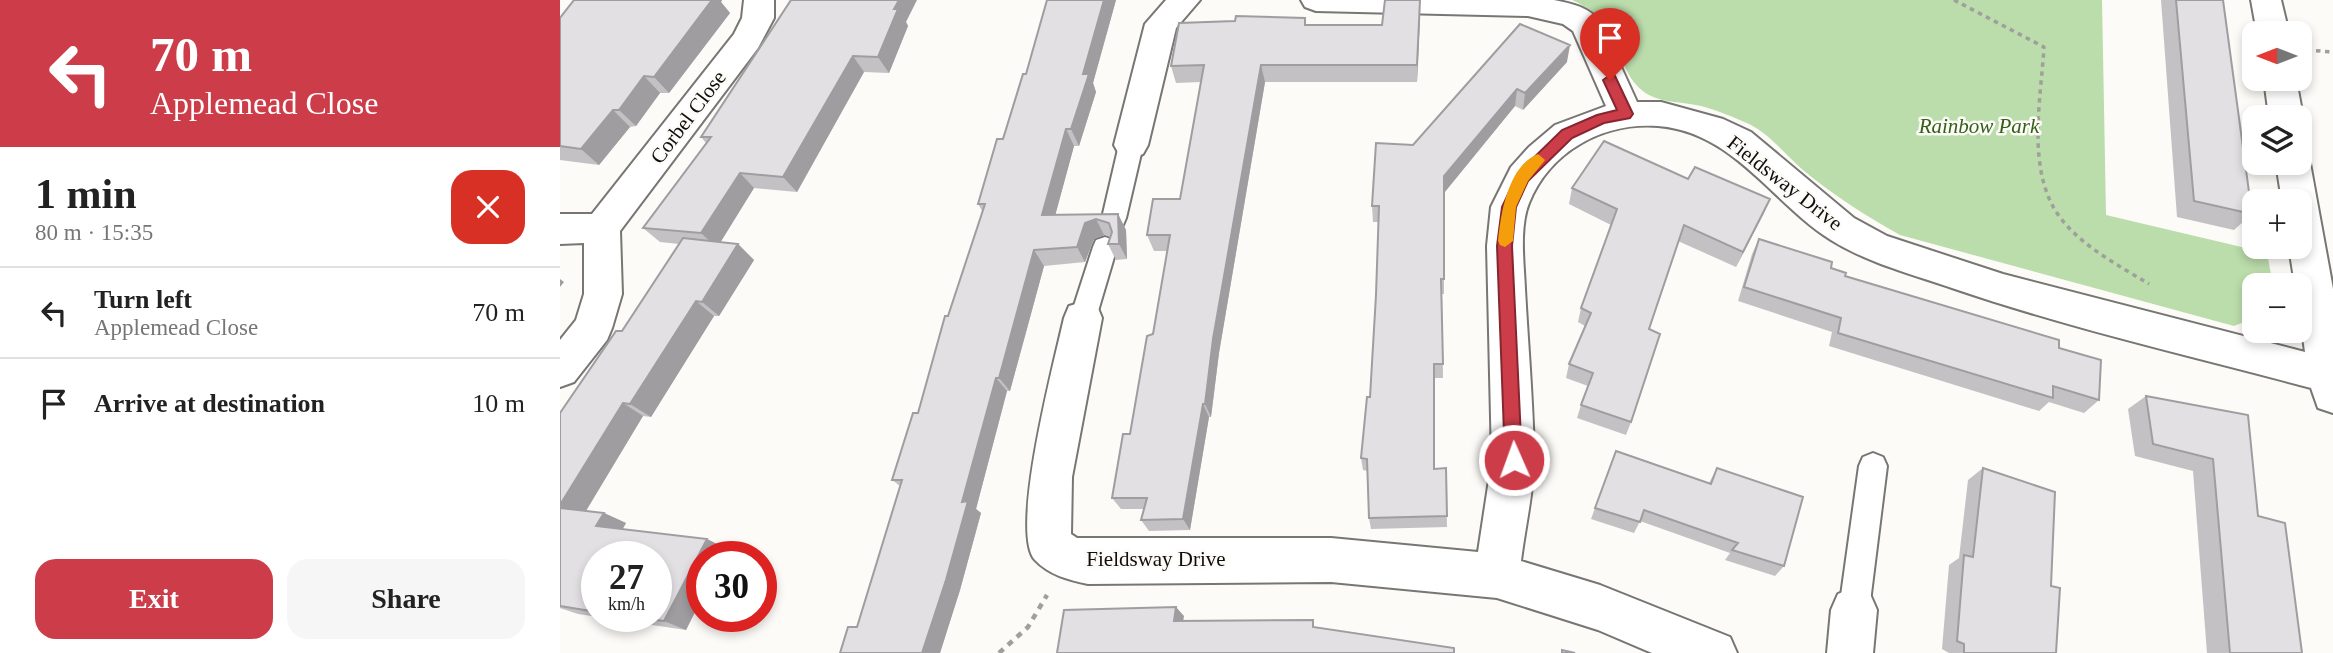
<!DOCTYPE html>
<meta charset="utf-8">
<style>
:root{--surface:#fff;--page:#f6f6f6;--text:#222;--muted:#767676;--line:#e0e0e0;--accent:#cc3c49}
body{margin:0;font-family:"Times New Roman",serif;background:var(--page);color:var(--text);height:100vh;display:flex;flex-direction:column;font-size:26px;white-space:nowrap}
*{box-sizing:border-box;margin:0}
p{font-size:23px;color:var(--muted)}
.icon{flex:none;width:38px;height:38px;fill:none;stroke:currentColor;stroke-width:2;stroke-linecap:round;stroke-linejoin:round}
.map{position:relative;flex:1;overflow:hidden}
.panel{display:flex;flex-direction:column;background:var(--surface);width:560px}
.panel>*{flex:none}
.banner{background:#cc3c49;color:#fff;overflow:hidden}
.needle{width:46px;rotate:270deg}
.controls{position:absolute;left:1682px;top:21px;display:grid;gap:14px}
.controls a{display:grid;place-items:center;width:70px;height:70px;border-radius:14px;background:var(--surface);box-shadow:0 4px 10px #0003;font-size:35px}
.speed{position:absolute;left:21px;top:541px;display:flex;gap:14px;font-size:35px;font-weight:700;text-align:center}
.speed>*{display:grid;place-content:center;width:91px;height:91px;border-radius:50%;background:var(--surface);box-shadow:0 4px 10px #0003;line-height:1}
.speed small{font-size:18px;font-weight:400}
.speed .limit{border:10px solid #d22;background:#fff;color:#111}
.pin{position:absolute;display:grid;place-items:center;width:60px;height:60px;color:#fff;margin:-72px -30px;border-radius:50% 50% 50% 0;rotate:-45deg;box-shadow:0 0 7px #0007}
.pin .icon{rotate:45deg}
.me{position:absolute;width:77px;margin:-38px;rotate:358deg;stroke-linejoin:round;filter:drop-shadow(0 0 5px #0008)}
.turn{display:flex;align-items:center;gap:24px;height:147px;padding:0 35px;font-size:32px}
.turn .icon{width:91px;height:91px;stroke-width:2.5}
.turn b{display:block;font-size:49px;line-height:60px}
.round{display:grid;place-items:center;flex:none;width:74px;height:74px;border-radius:21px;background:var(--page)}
.summary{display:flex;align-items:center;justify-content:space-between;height:119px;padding:0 35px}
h1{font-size:42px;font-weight:600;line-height:52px}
.button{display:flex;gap:14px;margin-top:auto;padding:14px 35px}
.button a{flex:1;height:80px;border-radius:21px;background:var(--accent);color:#fff;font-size:28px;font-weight:600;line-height:80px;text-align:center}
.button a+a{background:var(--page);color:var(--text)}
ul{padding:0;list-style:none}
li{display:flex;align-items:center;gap:21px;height:91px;padding:0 35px;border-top:2px solid var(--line)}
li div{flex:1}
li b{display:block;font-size:26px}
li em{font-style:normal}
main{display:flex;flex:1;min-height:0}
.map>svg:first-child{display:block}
.green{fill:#bbdcab}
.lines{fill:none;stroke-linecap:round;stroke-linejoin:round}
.lane-casing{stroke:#777673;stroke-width:4}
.street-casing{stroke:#777673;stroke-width:4}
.path-far1{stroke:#a09f9c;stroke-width:3.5;stroke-dasharray:4.5 4.5;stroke-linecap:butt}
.path{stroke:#a09f9c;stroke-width:4.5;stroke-dasharray:6 6;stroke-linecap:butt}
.lane{fill:#fff;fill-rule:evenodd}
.street{fill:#fff;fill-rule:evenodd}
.wall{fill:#c3c1c3;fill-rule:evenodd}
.shaded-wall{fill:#9f9d9f}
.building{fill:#e3e0e3;stroke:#9f9d9f;stroke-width:2}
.route{fill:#cc3c49;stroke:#85272f;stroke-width:2}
.slow{fill:#f59e0b}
.labels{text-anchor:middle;stroke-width:5;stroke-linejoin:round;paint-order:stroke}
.street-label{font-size:21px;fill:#0f0e0d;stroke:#fcfbf7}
.park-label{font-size:21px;font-style:italic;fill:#355f19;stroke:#fcfbf7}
</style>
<main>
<section class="panel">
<div class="banner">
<div class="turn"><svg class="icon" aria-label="left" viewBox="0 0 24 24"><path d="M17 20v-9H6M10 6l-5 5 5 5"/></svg><div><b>70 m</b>Applemead Close</div></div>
</div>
<div class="summary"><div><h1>1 min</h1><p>80 m · 15:35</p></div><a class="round" style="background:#d93025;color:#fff"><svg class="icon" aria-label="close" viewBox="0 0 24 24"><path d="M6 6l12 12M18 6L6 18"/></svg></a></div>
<ul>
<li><svg class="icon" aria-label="left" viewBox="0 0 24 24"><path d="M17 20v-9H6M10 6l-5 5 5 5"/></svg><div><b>Turn left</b><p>Applemead Close</p></div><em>70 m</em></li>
<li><svg class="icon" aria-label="arrive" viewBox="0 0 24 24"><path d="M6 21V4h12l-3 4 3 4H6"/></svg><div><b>Arrive at destination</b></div><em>10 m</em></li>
</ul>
<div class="button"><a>Exit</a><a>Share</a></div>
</section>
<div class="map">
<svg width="1773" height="653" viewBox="0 0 1773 653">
<rect width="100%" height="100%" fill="#fcfbf7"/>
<path class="green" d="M1012,0H1542L1546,215L1707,253L1713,285H1694V318L1674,326L1340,235C1306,216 1273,195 1243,170C1227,156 1210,135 1191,125C1176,118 1157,110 1141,106C1125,102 1103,103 1089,95C1052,74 1067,24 1012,0Z"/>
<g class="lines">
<defs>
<path id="lane" d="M571,136L579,139L583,145L566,218L563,225L554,228L545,225L542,218L559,145L563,139Z
M545,237L554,240L557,247L536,318L532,326L523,329L514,326L510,318L533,247L536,240Z
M1313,453L1323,457L1327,466L1309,610L1305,621L1294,625L1283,621L1279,610L1299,466L1303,457Z"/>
<path id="street" d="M184,0H214V18L198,48L60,231L62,294L52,328L47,340L14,382L0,387V340L16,320L24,294V243L0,244V214H32L174,34L182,18Z
M606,0H640L616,28L588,145L583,154L571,158L559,154L554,145L585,24Z
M741,0H994C1013,4 1031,7 1042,25L1077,102H1101L1163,119L1191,132L1294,218L1327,236L1443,274L1745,352L1740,315V285H1735L1729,247H1740V201H1722L1716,163H1740V152L1745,154L1750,163L1773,289V413L1758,408L1751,388C1631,356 1509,328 1392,288C1351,274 1308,263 1271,240C1212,203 1174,132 1098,126C1043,122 990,151 969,203C959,228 964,263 965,289C968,345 973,401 974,457C974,491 965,527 961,561L1040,585L1170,637L1177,653H1092L1038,630L937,598L771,582L528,584C509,580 489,575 475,560C449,532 495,359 504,318L509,306L523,302L537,306L542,318L512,477L511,534L517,538H771L918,552L932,460L927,246L931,207L951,167L969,147L995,125L1046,106L1013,31L1003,24L968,16L756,11L745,7Z
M1691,0H1721L1729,33H1697Z
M1704,79H1736L1743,117L1740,123V117H1709Z
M1294,587L1310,594L1317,610L1313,653H1267L1271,610L1278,594Z"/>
</defs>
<use href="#lane" class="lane-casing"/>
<use href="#street" class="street-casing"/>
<path class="path-far1" d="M1394,0L1484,47C1481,99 1466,170 1499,216C1521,246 1558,265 1589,284
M1747,50L1773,52"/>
<path class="path" d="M439,653L468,627L487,595"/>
<use href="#lane" class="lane"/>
<use href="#street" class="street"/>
</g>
<path class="wall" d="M14,0H162L161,2L170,13L109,93H100L76,126L70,127L39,165L0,160V18Z
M487,0H556L533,83L536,92L519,146H514L495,215L558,214L566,230L567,259L556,260L548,244L550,237L544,235L534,239L525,262L484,266L450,391H447L416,509L421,513L400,590L380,653H280L297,627L340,486L332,480L358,413L388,316L423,212L418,204L466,74Z
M1601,0H1663L1692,214L1674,230L1617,217Z
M860,16L857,82H705L659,353L651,417H649L630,530L589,531L581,520L584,509H561L552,498L570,434L593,334L607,251H594L587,235L620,199L641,82L616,83L611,66L675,21L745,18L746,25H822Z
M346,22L348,26L329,73L304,72L237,192L194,188L160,242L178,244L194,260L159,316H154L91,417L83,416L26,511L44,513L66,523L63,529L147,539L167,549L163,556H142V598L126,630L18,614L0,608V413L62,331L119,244L100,242L83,228L146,143L141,137ZM37,556L96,616H37Z
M1007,62L963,110L955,106L884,193V294H882L883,378H875V469L886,468L887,527L811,529L809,518L808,471L803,470L801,458L810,397L816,295L819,222H813L812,206L853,145Z
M1128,179L1210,199L1176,267L1118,241L1089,329L1071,422L1066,435L1017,418L1021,405L1028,386L1006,378L1009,364L1025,326L1018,322L1021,308L1051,225L1009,204L1012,188Z
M1199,239L1271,268L1285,276L1499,348L1539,400L1524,413L1489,402L1479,411L1269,346L1272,332L1178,301L1192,254Z
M1586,396L1688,415L1698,516L1742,653H1647L1633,471L1575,456L1568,409Z
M1056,451L1149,483L1157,468L1224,566L1215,576L1165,560L1170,553L1080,521L1074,533L1031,519Z
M1423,468L1491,586L1496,653H1389L1382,649L1389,565L1399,558L1408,480Z"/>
<path class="shaded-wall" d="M145,0H162L161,2L170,13L109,93L94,77Z
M339,0H357L346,22L348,26L329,73L318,57L334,9Z
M544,0H556L533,83L536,92L519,146L511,129L523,74Z
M860,0V16L857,82V65Z
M1010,45L1007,62L963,110L965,93Z
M293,56L304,72L237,192L223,177Z
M701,65L705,82L659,353L651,417L645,404L653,339Z
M84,76L100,93L76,126L59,110Z
M957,89L955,106L884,193V294V176Z
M53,110L70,127L39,165L21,149Z
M506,129L514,146L491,231L482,215Z
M180,173L194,188L157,248L141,233Z
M1210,199L1203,215L1176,267L1183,252Z
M558,214L566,230L567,259L559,244Z
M536,219L544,235L534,239L525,262L517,247L525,223Z
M178,244L194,260L159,316L142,302Z
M474,250L484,266L450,391L439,378Z
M0,279L4,282L0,287Z
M136,301L154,316L91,417L70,404Z
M436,378L447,391L416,509L421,513L400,590L380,653H362Z
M63,403L83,416L21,519L0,509V505Z
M643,404L649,417L630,530L623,519Z
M44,513L66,523L58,536L36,526Z
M147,539L167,549L163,556H142V598L126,630L104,621Z
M616,607L624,616L622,629L614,621Z"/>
<path class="building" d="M14,0H152L94,77L84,76L59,110H53L21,149L0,146V18Z
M231,0H339L334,9H338L318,57L293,56L223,177L180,173L141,233L83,228L151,137H141Z
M487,0H544L523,74H529L511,129H506L482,215L558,214L559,244H548L552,232L549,223L536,219L525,223L517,247L474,250L439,378H436L402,502L408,501L386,580L362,653H280L288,627H297L342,480H332L353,413H358L385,316H388L425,204H418L437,139H443L463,74H466Z
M825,0H860L857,65H701L653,339L645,404H643L623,519L581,520L587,498H552L563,434H570L587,336L593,334L610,235H587L593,199H620L644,65L611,66L619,23L675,21L676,16L745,18V25H822Z
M1616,0H1663L1692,214L1634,201Z
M960,24L1010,45L965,93L957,89L884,176V279H881L883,364H874V469L886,468L887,516L809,518L807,459L801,458L807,397H810L816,295L819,206H812L816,143L853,145Z
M1044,141L1128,179L1135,167L1210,199L1183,252L1124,225L1089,329L1100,334L1071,422L1021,405L1033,373L1009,364L1031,313L1021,308L1057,209L1012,188Z
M123,238L178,244L142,302L136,301L70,404L63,403L0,505V413L56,331H62Z
M1199,239L1272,262L1271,268L1286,273L1285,276L1499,340V348L1541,360L1539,400L1493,386V398L1278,333L1281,318L1184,287Z
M1586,396L1688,415L1698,516L1725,523L1742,653H1670L1653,459L1593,444Z
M1056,451L1151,484L1157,468L1243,497L1224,566L1172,550L1178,543L1084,510L1080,522L1035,508Z
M1423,468L1495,492L1491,586L1500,588L1496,653H1404V644L1397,641L1404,555L1413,557Z
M0,508L44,513L36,526L147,539L104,621L66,616H96V556H37V612L0,606Z
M616,607L614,621L753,620V627L894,648V653H497L504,610Z
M1002,650L1015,653H1002Z"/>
<path class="route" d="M1050,75L1055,76L1073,114L1070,118L1044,123L1012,138L968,181L956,207L952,246L962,460L960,466L954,468L947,466L945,460L937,246L942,207L958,173L1002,130L1037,115L1057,110L1043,80Z"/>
<path class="slow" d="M978,154L985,160L968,181L956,207L953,241L945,247L940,245L938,241C941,213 948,166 978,154Z"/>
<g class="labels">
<g class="street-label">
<text transform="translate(128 117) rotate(-53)" y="7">Corbel Close</text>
<text transform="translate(1225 183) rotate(38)" y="7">Fieldsway Drive</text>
<text x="596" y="566">Fieldsway Drive</text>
</g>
<g class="park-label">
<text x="1419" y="133">Rainbow Park</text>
</g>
</g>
</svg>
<div class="controls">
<a><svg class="needle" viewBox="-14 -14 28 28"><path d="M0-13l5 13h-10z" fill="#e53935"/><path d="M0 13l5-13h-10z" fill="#767676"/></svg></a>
<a><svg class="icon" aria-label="layers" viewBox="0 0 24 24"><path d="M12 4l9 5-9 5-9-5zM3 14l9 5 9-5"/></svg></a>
<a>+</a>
<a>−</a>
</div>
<div class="speed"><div>27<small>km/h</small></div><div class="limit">30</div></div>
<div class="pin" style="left:1050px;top:80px;background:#d93025"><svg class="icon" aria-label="arrive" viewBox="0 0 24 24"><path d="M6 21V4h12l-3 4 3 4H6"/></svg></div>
<svg class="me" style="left:954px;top:460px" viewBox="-20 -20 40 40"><circle r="17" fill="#cc3c49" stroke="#fff" stroke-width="3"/><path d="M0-11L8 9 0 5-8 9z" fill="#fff"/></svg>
</div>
</main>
